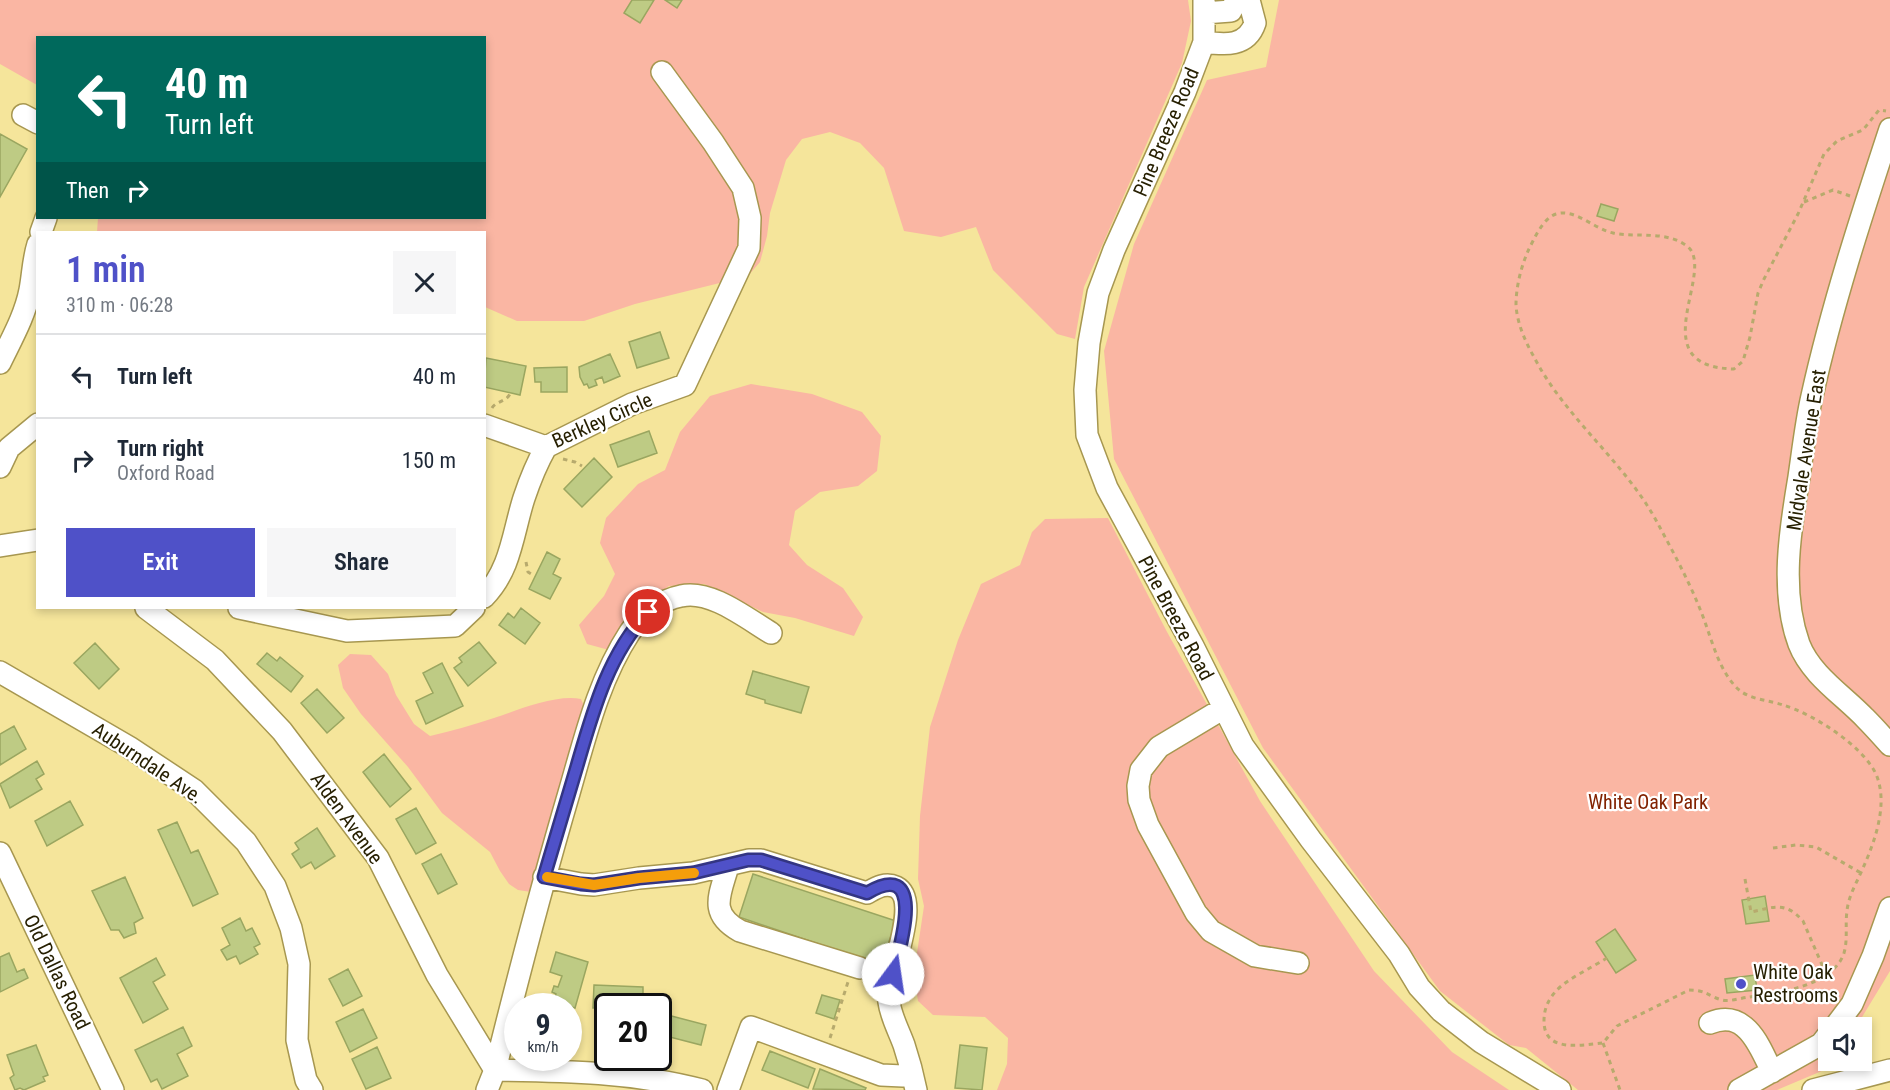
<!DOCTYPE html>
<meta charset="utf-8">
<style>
:root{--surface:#fff;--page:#f6f6f7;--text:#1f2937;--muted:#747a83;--line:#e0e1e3;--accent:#4f51c8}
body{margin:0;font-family:"Roboto Condensed",sans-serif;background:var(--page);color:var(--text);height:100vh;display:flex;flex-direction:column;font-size:22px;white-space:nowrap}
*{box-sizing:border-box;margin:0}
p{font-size:20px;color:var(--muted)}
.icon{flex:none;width:33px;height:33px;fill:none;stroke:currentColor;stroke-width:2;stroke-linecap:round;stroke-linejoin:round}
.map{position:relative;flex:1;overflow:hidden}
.details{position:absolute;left:36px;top:231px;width:450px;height:378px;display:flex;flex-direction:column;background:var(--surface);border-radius:0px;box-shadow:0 3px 9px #0003}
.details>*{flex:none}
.guide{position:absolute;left:36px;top:36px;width:450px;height:183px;border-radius:0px;box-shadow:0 3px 9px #0003;background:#00695c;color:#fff;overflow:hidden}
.controls{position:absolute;left:1818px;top:1017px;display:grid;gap:12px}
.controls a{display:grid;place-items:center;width:54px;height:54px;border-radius:0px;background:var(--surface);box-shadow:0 3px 9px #0003;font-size:30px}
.speed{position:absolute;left:504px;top:993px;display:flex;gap:12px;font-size:30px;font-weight:700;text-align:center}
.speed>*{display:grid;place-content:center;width:78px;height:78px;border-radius:50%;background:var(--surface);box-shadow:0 3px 9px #0003;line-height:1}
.speed small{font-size:15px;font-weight:400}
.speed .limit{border:3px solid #111;border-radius:9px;background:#fff;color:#111}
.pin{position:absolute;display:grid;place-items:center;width:51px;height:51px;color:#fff;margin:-26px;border:3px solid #fff;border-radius:50%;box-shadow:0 2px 6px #0007}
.me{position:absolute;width:66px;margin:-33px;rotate:14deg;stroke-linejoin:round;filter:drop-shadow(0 0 4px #0008)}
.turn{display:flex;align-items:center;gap:21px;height:126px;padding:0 30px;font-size:27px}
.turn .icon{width:78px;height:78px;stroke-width:2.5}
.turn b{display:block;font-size:42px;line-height:51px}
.then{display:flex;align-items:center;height:57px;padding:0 30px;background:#0003;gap:12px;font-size:22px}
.round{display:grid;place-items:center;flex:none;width:63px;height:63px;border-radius:0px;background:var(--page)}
.summary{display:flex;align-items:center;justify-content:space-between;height:102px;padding:0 30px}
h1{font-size:36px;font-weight:600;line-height:45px;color:var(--accent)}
.action{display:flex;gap:12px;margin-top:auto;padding:12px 30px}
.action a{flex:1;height:69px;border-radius:0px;background:var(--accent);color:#fff;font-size:24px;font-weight:600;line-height:69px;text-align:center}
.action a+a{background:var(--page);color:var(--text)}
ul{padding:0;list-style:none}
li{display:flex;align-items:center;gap:18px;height:84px;padding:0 30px;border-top:2px solid var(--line)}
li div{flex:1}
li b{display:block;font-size:22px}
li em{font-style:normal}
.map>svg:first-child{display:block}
.green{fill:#fab6a3}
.building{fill:#becb84;stroke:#9aa660;stroke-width:1.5}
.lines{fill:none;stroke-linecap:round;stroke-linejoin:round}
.minor-casing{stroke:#a79750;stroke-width:24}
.path{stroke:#b7aa6d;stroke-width:3;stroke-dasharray:4.5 4.5;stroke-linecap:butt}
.minor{stroke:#fff;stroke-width:21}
.route-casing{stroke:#333582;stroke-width:15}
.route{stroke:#4f51c8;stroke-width:10}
.slow{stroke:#f59e0b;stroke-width:10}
.poi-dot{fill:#4f51c8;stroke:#fff;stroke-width:2}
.labels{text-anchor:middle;stroke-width:4.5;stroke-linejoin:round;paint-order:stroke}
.street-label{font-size:20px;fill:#272002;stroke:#fff}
.park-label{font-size:20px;fill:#822200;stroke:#fff}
.poi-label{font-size:20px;fill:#272002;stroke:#fff;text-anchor:start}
</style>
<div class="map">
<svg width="1890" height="1090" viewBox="0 0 1890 1090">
<rect width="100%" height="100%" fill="#f5e59b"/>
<path class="green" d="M0,0H1188L1191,21L1182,63L1084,287L1075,339L1057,334L993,270L976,227L941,237L904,231L884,168L860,143L830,132L802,139L786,160L770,213L767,236L760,262L748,276L635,304L584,321H517L485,307L484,232H97L98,218H484V38H38L37,85L0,64Z
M1279,0H1890V971L1856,1027L1828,1028V1060L1834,1061L1829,1068L1777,1090H1578L1526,1048L1509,1045L1440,991L1263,748L1114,459L1104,351L1134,244L1207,80L1266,67Z
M751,384L812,394L862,412L881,436L877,471L858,486L820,492L795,511L789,545L807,565L843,588L863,617L854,636L795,618L763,612L704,584L669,586L652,598L609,650L587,644L579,625L604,596L615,574L600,543L606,518L638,484L665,470L680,432L710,396Z
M1108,518L1166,630L1260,801L1374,971L1452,1052L1509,1090H997L1007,1064L1008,1038L985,1017L933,1015L918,1001L914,973L924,906L918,879L920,816L930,727L958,640L981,584L1020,565L1032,532L1045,519Z
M350,654L371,655L388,674L396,695L414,724L430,736C452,731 473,725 494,718C518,710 556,694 581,699L584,706L531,892L518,890L509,884L500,871L490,852L442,813L408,767L361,714L343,688L338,665Z"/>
<path class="building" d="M632,0H654L640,23L624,13Z
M665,0H682L677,8Z
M0,134L27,149L0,197Z
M1601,204L1618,209L1614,221L1597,216Z
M660,332L669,358L637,368L629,342Z
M610,354L620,376L604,383L602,377L595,380L597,385L589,388L587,384L584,385L580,377L579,367Z
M486,358L526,366L520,395L484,387Z
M567,367V392H541V382H535L534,368Z
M649,431L657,453L618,467L610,445Z
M594,458L612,477L582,507L564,489Z
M547,552L560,559L553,574L561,578L550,599L529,589Z
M521,608L540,623L525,644L499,625L508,613L514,618Z
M479,642L496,663L468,686L454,668L462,662L459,658Z
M95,643L119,669L99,689L74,663Z
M267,653L277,661L280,657L303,676L291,692L257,664Z
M442,663L463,706L426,724L416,701L433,693L423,673Z
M753,671L809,687L801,713L765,703V700L746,694Z
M317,689L344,718L327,733L301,703Z
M14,726L26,749L0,765V734Z
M384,754L411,789L390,807L363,772Z
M37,761L44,774L36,779L42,789L10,808L0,784Z
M70,801L83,825L47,846L35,821Z
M416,808L436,843L416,854L396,819Z
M177,822L191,853L198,850L218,894L193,906L158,830Z
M317,828L335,856L315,869L311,862L301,868L292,854L299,849L295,843Z
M441,854L457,884L438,894L422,864Z
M753,874L896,921L881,965L739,917Z
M125,877L143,918L134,923L136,933L124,938L119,930H111L92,891Z
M1765,896L1769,921L1746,924L1742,900Z
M240,918L246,931L252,928L260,944L254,947L258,954L240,964L236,956L227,960L221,950L230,945L222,928Z
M1615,929L1636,960L1616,973L1596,942Z
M556,952L588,962L575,1008L554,1002L556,994L552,992L554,986L558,987L562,976L550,972Z
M9,953L17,972L24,969L28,978L0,992V957Z
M156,958L165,975L153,982L168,1009L143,1023L120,978Z
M348,969L362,996L343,1006L329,979Z
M1755,975L1757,990L1727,993L1725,979Z
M594,985L643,987V1006L593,1008Z
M822,995L840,1000L834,1019L816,1013Z
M363,1009L377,1038L350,1052L336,1022Z
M660,1013L706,1025L701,1045L658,1034Z
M183,1027L192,1046L177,1054L188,1076L162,1089L157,1079L151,1082L135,1050Z
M36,1045L48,1075L43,1077L45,1081L24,1090L20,1088L15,1090L10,1078L14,1075L7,1055Z
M960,1045L987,1048L982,1090L955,1088Z
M377,1047L391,1078L366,1089L352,1059Z
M770,1051L815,1069L808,1088L762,1070Z
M820,1069L866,1088L865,1090L813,1089Z"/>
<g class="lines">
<defs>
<path id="minor" d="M1204,0V42L1185,92L1114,250L1098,293L1089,343L1085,390L1087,435L1107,488L1193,646L1243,746L1311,840L1399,954L1419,987L1441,1011L1481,1042L1560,1090
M1204,13L1231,11L1236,0
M1204,42C1225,45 1247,47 1255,23L1249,0
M23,115L38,123
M1890,129C1861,217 1832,306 1812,396C1806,422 1803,450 1799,477C1790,530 1780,592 1799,644C1811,675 1843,695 1865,718C1874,727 1882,736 1890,745
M41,232L46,218
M0,363C11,340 25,316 30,290C33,274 33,260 38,244
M484,425L546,447L632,404L685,385L749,248L750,218L743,188L713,142L662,72
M0,467L9,448L38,424
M0,546L38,540
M484,597C511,570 513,532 524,498C530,480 537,463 546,447
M146,608L215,660L282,731L378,858L437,975L495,1070
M239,608L347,631L455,626L474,608
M0,672L129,747L194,790L246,842L275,886L291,928L299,964L297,1040L306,1080L312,1090
M1224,708L1159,747L1141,770L1138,786L1139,800L1148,825L1196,913L1211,931L1255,956L1298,963
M0,853L113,1090
M728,866C720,895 708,913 740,931L860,968
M544,877L581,884L594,885L639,878L693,873L749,860H761L867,893C876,888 885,882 896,887C923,901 886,977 889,1002C891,1017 899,1031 904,1045C909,1060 913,1075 916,1090
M1710,1023C1746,1008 1760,1047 1772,1072
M1834,1028L1852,1004L1873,956L1890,908
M495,1070C565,1071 634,1072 702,1090
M487,1090L495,1070C518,977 542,885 569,793C585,738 598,681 630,632C642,615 660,600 681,596C710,589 746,618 771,633
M728,1090L751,1027L881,1075L903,1076L912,1073
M1739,1090L1821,1044L1828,1035
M1813,1090L1890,1070"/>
</defs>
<use href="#minor" class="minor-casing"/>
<path class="path" d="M1804,202L1833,190L1850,196
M492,408C496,401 506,402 510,394
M563,459L575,462L582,466
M526,562L528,572L533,575
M1773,848L1796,845L1816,847L1861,873
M1745,879L1751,912C1774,907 1785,901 1803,921L1826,974
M1607,958C1591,968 1567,979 1556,991C1548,1000 1544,1009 1544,1021C1544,1053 1580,1045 1603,1043L1617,1026L1689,990C1706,990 1708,996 1722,1000C1729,1002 1741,998 1749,997C1779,993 1833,986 1844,953C1848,939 1845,925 1847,911C1848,900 1853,889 1858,879C1872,849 1890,807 1876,774C1862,745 1813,714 1783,705C1769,700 1750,700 1738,689C1717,669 1711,635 1700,609C1688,579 1672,550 1657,522C1624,461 1566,419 1534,357C1525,341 1517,323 1516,305C1516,287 1521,267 1528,251C1534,239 1543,218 1556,214C1575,208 1594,229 1613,233C1637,238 1665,230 1687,246C1718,270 1639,367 1734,369L1743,361L1750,337L1758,293L1764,279L1798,214L1824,154L1837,141L1863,130L1879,110L1886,111
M830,1038L848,982
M1603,1043L1620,1090"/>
<use href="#minor" class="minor"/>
</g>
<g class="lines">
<defs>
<path id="route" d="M648,612C608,655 593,711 577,766C566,803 555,840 544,877L581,884L594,885L639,878L693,873L748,860H761L867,893C928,857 900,948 893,974"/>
</defs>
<use href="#route" class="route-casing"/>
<use href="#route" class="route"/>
<path class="slow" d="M547,877L594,885L639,878L694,873"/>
</g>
<circle class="poi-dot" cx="1741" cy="984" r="6"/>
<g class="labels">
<g class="street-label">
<text transform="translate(1166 132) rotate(-67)" y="7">Pine Breeze Road</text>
<text transform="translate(602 420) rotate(-24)" y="7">Berkley Circle</text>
<text transform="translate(1806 450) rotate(-81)" y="7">Midvale Avenue East</text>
<text transform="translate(1176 618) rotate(62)" y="7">Pine Breeze Road</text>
<text transform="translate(148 763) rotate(34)" y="7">Auburndale Ave.</text>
<text transform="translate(347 818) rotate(54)" y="7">Alden Avenue</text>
<text transform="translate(57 972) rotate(64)" y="7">Old Dallas Road</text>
</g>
<g class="park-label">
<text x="1648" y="809">White Oak Park</text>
</g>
<g class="poi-label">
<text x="1753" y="979">White Oak<tspan x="1753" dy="23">Restrooms</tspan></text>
</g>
</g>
</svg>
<div class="controls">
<a><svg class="icon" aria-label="sound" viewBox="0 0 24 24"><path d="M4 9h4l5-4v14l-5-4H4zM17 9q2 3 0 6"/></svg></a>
</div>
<div class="speed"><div>9<small>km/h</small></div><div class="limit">20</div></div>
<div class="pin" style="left:648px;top:612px;background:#d93025"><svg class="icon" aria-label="arrive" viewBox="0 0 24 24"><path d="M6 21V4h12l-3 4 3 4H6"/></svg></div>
<svg class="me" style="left:893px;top:974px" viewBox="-20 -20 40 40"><circle r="19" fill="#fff"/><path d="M0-13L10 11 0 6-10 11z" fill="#4f51c8"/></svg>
<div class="guide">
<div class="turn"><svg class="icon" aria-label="left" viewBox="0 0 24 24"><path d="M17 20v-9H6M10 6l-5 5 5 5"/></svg><div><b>40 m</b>Turn left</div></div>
<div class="then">Then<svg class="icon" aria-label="right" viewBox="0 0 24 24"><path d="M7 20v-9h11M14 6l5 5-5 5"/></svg></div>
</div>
<section class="details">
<div class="summary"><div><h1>1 min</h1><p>310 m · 06:28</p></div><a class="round"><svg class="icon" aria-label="close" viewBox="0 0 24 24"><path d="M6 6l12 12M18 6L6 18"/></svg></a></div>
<ul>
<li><svg class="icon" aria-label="left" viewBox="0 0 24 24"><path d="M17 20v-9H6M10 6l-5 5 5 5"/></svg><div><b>Turn left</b></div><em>40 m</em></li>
<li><svg class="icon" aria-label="right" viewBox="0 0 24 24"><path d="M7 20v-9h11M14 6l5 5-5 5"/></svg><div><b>Turn right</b><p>Oxford Road</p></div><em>150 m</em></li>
</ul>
<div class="action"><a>Exit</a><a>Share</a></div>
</section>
</div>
